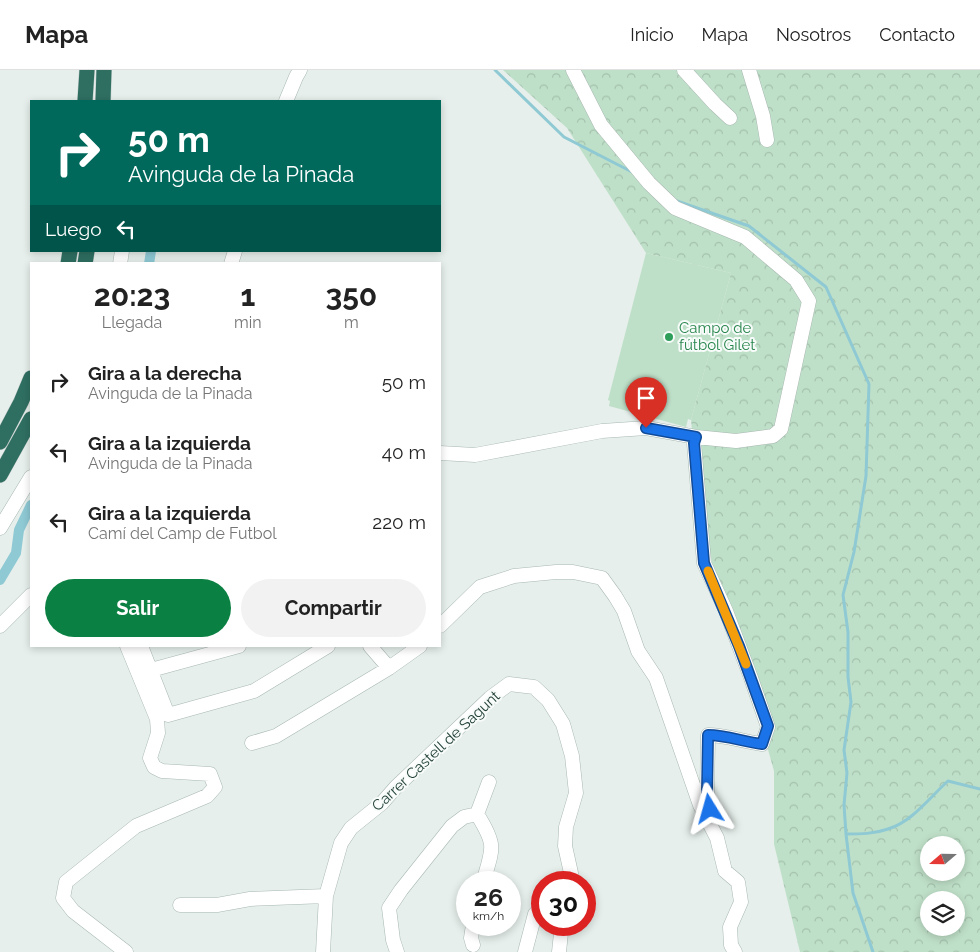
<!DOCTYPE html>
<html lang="es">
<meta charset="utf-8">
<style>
:root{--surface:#fff;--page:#f2f2f2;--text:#222;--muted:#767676;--line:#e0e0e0;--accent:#0b8043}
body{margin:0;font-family:Raleway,sans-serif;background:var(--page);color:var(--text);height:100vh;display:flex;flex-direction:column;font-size:19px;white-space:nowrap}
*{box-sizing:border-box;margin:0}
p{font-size:16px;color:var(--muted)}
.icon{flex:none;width:28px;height:28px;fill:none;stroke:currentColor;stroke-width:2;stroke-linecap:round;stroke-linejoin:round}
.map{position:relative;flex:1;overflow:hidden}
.panel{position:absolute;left:30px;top:192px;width:411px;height:385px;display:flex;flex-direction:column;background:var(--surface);border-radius:0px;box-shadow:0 2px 8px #0003}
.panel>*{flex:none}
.banner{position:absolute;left:30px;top:30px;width:411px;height:152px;border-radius:0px;box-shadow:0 2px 8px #0003;background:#00695c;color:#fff;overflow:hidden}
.needle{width:32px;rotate:250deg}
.tools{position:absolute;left:920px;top:766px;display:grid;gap:10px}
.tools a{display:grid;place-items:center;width:45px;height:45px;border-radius:50%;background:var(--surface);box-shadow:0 2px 8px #0003;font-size:25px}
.speed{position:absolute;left:456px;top:801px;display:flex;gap:10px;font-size:25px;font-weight:700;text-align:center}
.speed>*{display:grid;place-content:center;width:65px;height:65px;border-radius:50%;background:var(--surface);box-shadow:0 2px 8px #0003;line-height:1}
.speed small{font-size:12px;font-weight:400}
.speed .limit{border:8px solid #d22;background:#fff;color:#111}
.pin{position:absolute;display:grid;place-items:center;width:42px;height:42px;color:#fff;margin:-51px -21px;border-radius:50% 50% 50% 0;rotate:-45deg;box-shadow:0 0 5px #0007}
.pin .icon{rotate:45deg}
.me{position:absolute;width:55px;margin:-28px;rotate:352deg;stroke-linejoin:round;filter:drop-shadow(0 0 4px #0008)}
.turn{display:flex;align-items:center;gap:18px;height:105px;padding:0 15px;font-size:22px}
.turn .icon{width:65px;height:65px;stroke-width:2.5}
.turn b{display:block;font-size:35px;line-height:42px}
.then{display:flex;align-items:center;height:48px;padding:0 15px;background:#0003;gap:10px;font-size:19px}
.eta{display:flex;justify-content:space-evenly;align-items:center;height:85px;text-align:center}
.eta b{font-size:30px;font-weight:700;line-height:35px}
.action{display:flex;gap:10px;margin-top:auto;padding:10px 15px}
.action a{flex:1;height:58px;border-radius:30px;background:var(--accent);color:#fff;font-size:20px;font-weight:700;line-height:58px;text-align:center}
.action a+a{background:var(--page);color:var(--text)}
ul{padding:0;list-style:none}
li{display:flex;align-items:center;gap:15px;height:70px;padding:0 15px}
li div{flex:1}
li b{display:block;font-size:19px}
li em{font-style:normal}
header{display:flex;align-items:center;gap:30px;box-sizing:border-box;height:70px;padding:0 25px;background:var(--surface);border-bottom:1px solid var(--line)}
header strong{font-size:24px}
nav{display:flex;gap:28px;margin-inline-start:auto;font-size:18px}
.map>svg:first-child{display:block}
.grass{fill:#bfe0c8}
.forest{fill:url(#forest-crowns);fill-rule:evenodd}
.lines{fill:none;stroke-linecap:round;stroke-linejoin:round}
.stream{stroke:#8ec9d4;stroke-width:3}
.canal{stroke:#8ec9d4;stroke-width:10}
.minor-casing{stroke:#a8b8b2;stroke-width:15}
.highway-casing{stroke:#c2cac8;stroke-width:16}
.minor{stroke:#fff;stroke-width:14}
.highway{stroke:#2f6f62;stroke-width:15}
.route-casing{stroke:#114b97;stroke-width:12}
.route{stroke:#1a73e8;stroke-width:9}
.slow{stroke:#f59e0b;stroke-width:9}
.leisure-dot{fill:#2e9e5b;stroke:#f7fbf9;stroke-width:2}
.labels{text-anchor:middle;stroke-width:4;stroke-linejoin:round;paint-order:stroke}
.leisure-label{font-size:15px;fill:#27864d;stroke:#f7fbf9;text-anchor:start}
.street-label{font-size:15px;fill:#24423a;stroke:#f7fbf9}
</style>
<header>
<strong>Mapa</strong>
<nav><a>Inicio</a><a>Mapa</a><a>Nosotros</a><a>Contacto</a></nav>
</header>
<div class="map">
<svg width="980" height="882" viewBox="0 0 980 882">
<defs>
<pattern id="forest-crowns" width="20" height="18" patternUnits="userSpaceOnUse" patternTransform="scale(1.25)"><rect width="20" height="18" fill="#bfe0c8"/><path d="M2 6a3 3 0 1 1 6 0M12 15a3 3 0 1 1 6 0" fill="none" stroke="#a4c1ad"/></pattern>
</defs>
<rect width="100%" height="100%" fill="#e6efeb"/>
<path class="grass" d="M646,183L731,203L691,350L688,349L686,357L609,336L610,331L608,330Z"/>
<path class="forest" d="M503,0H980V882H800L774,774V701L739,576L717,521L696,403L691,350L731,203L646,183L567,58ZM929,775H956V802H929ZM929,830H956V858H929Z"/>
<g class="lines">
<path class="stream" d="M495,0L564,67L634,103
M674,130L749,156L826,217L869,314L866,406L854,482L843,525L848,562V607L851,632L844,680L847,703L844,735L846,764L853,823L873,882
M846,764C860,764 874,764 888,759C912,752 930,727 948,711L980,719"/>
<path class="canal" d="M149,194L151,181
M0,510L16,483L19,460L31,435"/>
<defs>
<path id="minor" d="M684,0L715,34L730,48
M749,0L763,46L767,70
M286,31L296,7L300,0
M120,194L122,181
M231,194L235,181
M696,367L694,373L704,493L726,541L751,608L768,657L762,674C744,672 726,665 708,665L707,725L711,743
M440,383L475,385L602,361L646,358L696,367L736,371L773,366L781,359L809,231L796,210L745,167L675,138L649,113L601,55L573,0
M0,458L31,407
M0,556L31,525
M440,556L480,517L514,506L556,502H573L602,508L615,526L624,541L638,581L656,608L700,735L717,768L725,801L738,812L741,832L730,857L731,875L735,882
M141,576L168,645L254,621L328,576
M370,576L389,598
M151,600L239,576
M252,673L276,666L389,598L420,576
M477,744L489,712
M180,835H217L250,829L326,826
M473,855L471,868L473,875
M126,882L73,841L63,828L66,812L136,756L207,726L215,717L210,704L162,701L154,697L150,688L158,663L157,649L127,576
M323,882L326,826L341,773L351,758L382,733L396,717L490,628L509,614L534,617L548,630L563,654L572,686L576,723L566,757L565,776L571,803L567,812
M397,882L393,870L389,838L401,820L452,756L464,747L477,744C497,776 493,778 483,812
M525,882L535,844L542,837
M559,882L561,863L565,855"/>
<path id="highway" d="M85,31L87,0
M103,31L104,0
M68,194L70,181
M85,194L87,181
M0,372L21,332L31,308
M0,405L31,349"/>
</defs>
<use href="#minor" class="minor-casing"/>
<use href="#highway" class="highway-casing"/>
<use href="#minor" class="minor"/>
<use href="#highway" class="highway"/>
</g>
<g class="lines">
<defs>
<path id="route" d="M646,358L696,367L694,373L704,493L739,576L768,656L762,674C744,672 726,665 708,665L707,725L710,739"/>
</defs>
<use href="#route" class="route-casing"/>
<use href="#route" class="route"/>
<path class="slow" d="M708,501L746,594"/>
</g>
<circle class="leisure-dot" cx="669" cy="267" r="5"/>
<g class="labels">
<g class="leisure-label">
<text x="679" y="263">Campo de<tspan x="679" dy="17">fútbol Gilet</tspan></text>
</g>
<g class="street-label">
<text transform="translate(436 681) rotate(-43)" y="5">Carrer Castell de Sagunt</text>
</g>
</g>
</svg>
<div class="tools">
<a><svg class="needle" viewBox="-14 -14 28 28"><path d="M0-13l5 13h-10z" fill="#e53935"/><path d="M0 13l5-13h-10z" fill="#767676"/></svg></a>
<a><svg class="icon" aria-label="layers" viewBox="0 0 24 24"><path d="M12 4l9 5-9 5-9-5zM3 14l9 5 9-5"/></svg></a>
</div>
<div class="speed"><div>26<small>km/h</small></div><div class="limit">30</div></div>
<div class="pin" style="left:646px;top:358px;background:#d93025"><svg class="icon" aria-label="arrive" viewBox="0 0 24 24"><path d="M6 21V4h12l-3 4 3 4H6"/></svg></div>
<svg class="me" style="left:710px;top:739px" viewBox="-20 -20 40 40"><path d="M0-17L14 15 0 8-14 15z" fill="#1a73e8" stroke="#fff" stroke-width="4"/></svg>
<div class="banner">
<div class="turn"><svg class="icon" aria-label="right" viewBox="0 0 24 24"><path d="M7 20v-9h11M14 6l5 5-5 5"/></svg><div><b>50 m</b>Avinguda de la Pinada</div></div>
<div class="then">Luego<svg class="icon" aria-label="left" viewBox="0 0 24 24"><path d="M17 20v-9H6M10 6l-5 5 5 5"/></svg></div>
</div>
<section class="panel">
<div class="eta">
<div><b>20:23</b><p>Llegada</p></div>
<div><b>1</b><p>min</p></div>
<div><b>350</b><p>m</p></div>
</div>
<ul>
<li><svg class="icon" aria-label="right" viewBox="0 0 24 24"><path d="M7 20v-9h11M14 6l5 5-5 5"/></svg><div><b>Gira a la derecha</b><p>Avinguda de la Pinada</p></div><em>50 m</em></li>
<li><svg class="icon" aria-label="left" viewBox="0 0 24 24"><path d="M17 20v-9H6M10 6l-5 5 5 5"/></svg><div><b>Gira a la izquierda</b><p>Avinguda de la Pinada</p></div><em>40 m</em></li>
<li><svg class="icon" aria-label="left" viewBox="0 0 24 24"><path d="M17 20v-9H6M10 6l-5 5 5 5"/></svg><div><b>Gira a la izquierda</b><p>Camí del Camp de Futbol</p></div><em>220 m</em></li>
</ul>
<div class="action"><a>Salir</a><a>Compartir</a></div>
</section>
</div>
